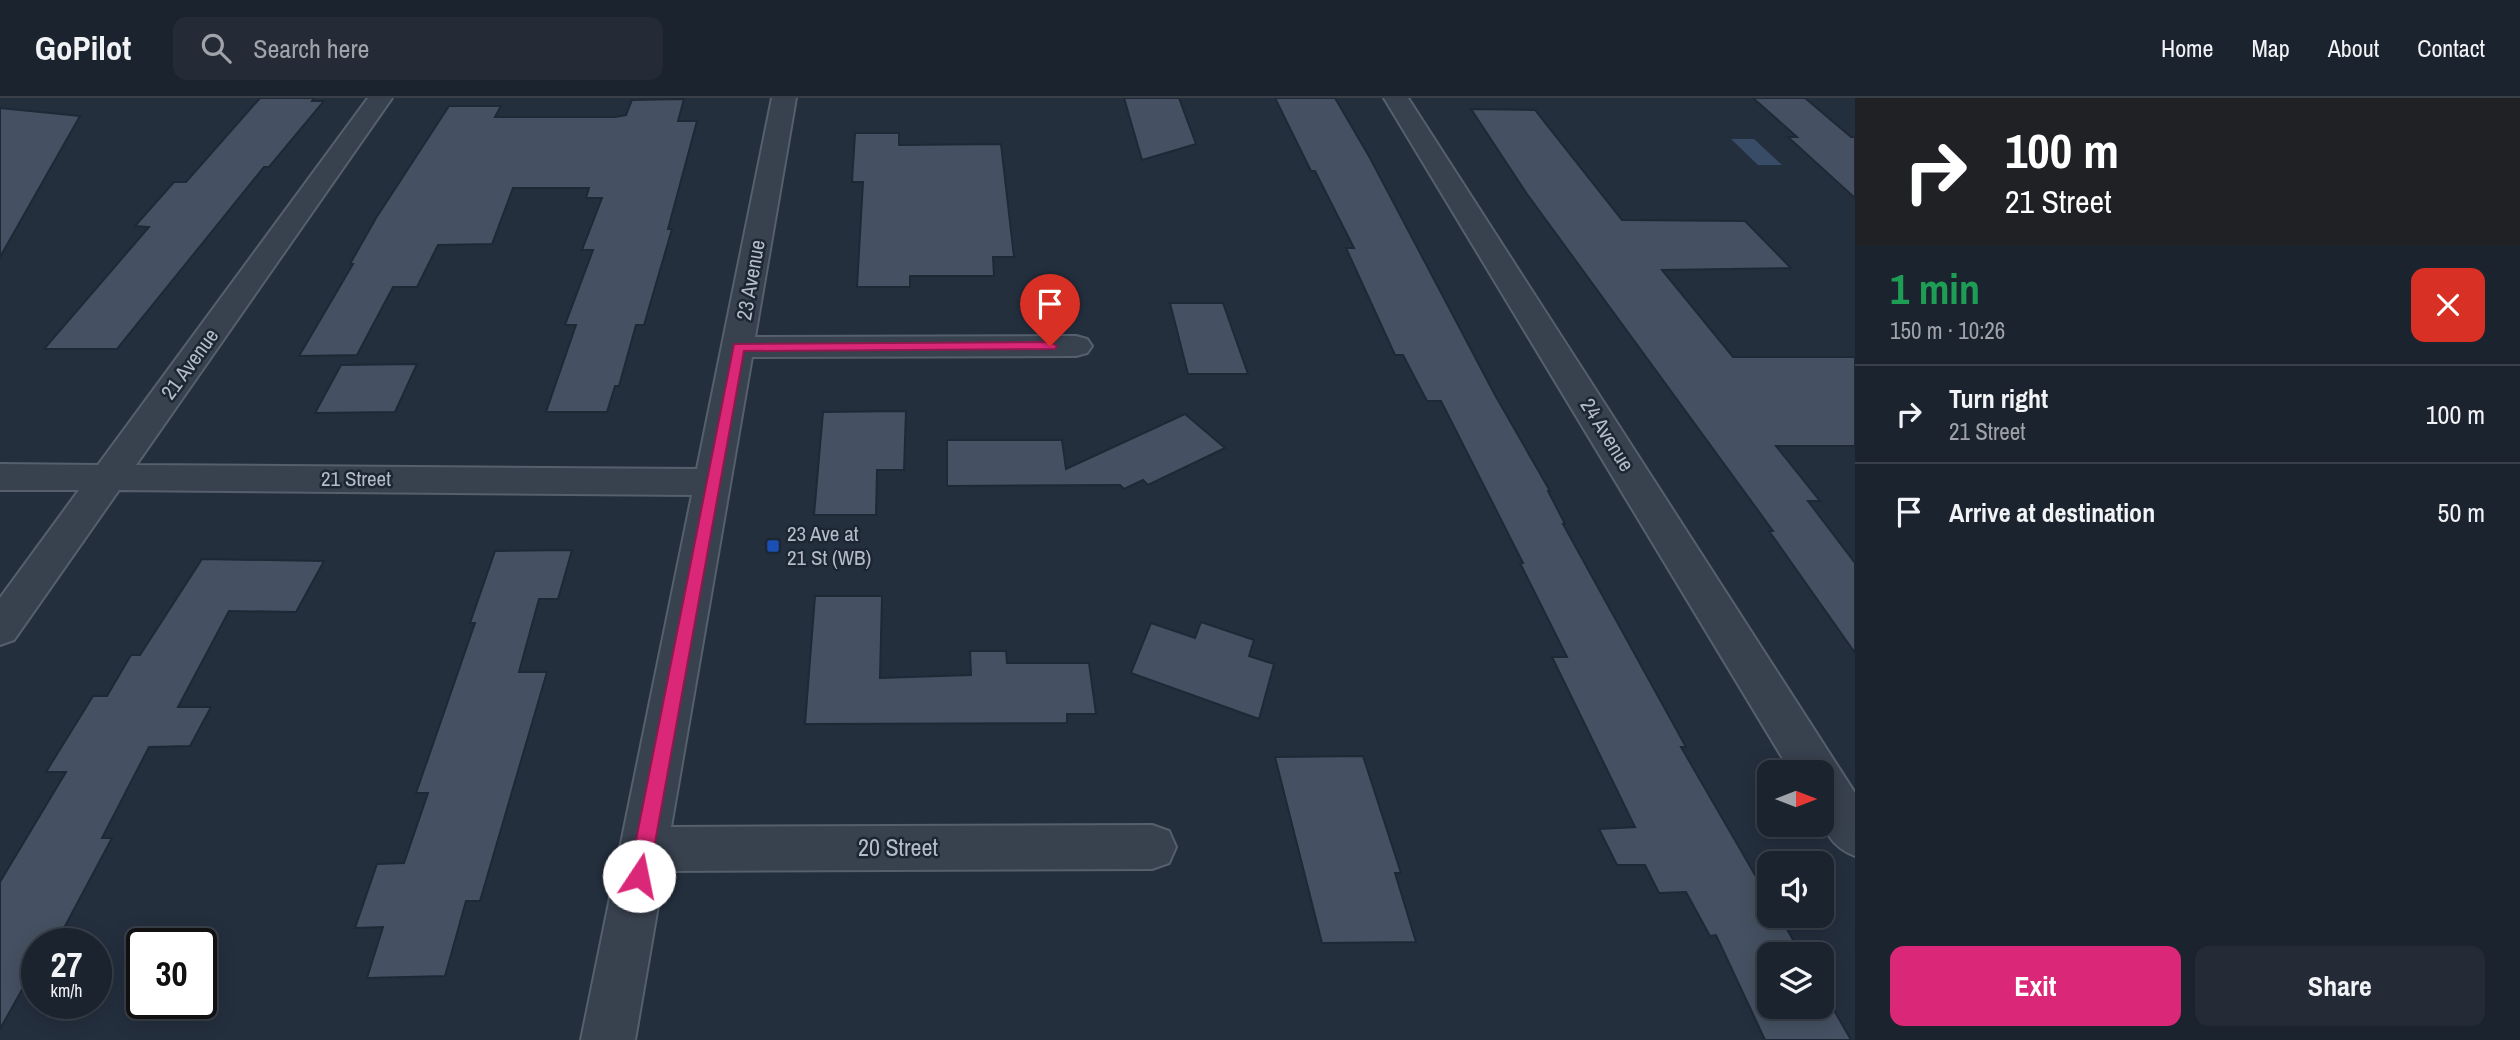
<!DOCTYPE html>
<meta charset="utf-8">
<style>
:root{--surface:#1b232e;--page:#242b36;--text:#f1f3f6;--muted:#a0a4aa;--line:#39404a;--accent:#db2777}
body{margin:0;font-family:"Archivo Narrow",sans-serif;background:var(--page);color:var(--text);height:100vh;display:flex;flex-direction:column;font-size:26px;white-space:nowrap}
*{box-sizing:border-box;margin:0}
p{font-size:23px;color:var(--muted)}
.icon{flex:none;width:38px;height:38px;fill:none;stroke:currentColor;stroke-width:2;stroke-linecap:round;stroke-linejoin:round}
.map{position:relative;flex:1;overflow:hidden}
.side{display:flex;flex-direction:column;background:var(--surface);width:665px}
.side>*{flex:none}
.top-card{background:#202124;color:#fff;overflow:hidden}
.needle{width:46px;rotate:90deg}
.controls{position:absolute;left:1757px;top:662px;display:grid;gap:14px}
.controls a{display:grid;place-items:center;width:77px;height:77px;border-radius:14px;background:var(--surface);box-shadow:0 4px 18px #0003,0 0 0 2px var(--line);font-size:35px}
.speed{position:absolute;left:21px;top:830px;display:flex;gap:14px;font-size:35px;font-weight:700;text-align:center}
.speed>*{display:grid;place-content:center;width:91px;height:91px;border-radius:50%;background:var(--surface);box-shadow:0 4px 18px #0003,0 0 0 2px var(--line);line-height:1}
.speed small{font-size:18px;font-weight:400}
.speed .limit{border:4px solid #111;border-radius:10px;background:#fff;color:#111}
.pin{position:absolute;display:grid;place-items:center;width:60px;height:60px;color:#fff;margin:-72px -30px;border-radius:50% 50% 50% 0;rotate:-45deg;box-shadow:0 0 7px #0007}
.pin .icon{rotate:45deg}
.me{position:absolute;width:77px;margin:-38px;rotate:11deg;stroke-linejoin:round;filter:drop-shadow(0 0 5px #0008)}
.turn{display:flex;align-items:center;gap:24px;height:147px;padding:0 35px;font-size:32px}
.turn .icon{width:91px;height:91px;stroke-width:2.5}
.turn b{display:block;font-size:49px;line-height:60px}
.round{display:grid;place-items:center;flex:none;width:74px;height:74px;border-radius:14px;background:var(--page)}
.summary{display:flex;align-items:center;justify-content:space-between;height:119px;padding:0 35px}
h1{font-size:42px;font-weight:800;line-height:52px;color:#1e9e55}
.cta{display:flex;gap:14px;margin-top:auto;padding:14px 35px}
.cta a{flex:1;height:80px;border-radius:14px;background:var(--accent);color:#fff;font-size:28px;font-weight:800;line-height:80px;text-align:center}
.cta a+a{background:var(--page);color:var(--text)}
ul{padding:0;list-style:none}
li{display:flex;align-items:center;gap:21px;height:98px;padding:0 35px;border-top:2px solid var(--line)}
li div{flex:1}
li b{display:block;font-size:26px}
li em{font-style:normal}
header{display:flex;align-items:center;gap:42px;box-sizing:border-box;height:98px;padding:0 35px;background:var(--surface);border-bottom:2px solid var(--line)}
header strong{font-size:33px}
nav{display:flex;gap:38px;margin-inline-start:auto;font-size:24px}
.search{width:490px;height:63px;background:var(--page);display:flex;align-items:center;gap:18px;box-sizing:border-box;padding:0 24px;border-radius:14px;color:var(--muted);font-size:26px}
main{display:flex;flex:1;min-height:0}
.map>svg:first-child{display:block}
.water{fill:#394c67}
.building{fill:#455162;stroke:#1f2835;stroke-width:2}
.lines{fill:none;stroke-linecap:round;stroke-linejoin:round}
.street-casing{stroke:#565f6c;stroke-width:4}
.street{fill:#38414e;fill-rule:evenodd}
.route{fill:#db2777;stroke:#8e194d;stroke-width:2}
.transit-dot{fill:#1a4fb4;stroke:#1d2633;stroke-width:2.5}
.labels{text-anchor:middle;stroke-width:5;stroke-linejoin:round;paint-order:stroke}
.street-label{font-size:21px;fill:#b4bcc9;stroke:#1d2633}
.poi-label{font-size:21px;fill:#b4bcc9;stroke:#1d2633;text-anchor:start}
.near-street-label{font-size:24px;fill:#b4bcc9;stroke:#1d2633}
</style>
<header>
<strong>GoPilot</strong>
<div class="search"><svg class="icon" aria-label="search" viewBox="0 0 24 24"><circle cx="10" cy="10" r="6"/><path d="M15 15l6 6"/></svg>Search here</div>
<nav><a>Home</a><a>Map</a><a>About</a><a>Contact</a></nav>
</header>
<main>
<div class="map">
<svg width="1855" height="942" viewBox="0 0 1855 942">
<rect width="100%" height="100%" fill="#242f3e"/>
<path class="water" d="M1731,41H1754L1782,67H1758Z"/>
<path class="building" d="M260,0H314L312,3H324L269,69H264L117,251H44L149,129L135,128L174,84H186Z
M1124,0H1179L1196,46L1142,62Z
M1275,0H1335L1370,60L1495,297L1550,393H1548L1565,426H1563L1686,649H1681L1769,801V817H1779L1801,856H1769V908H1822V891L1851,942H1765L1716,837L1710,838L1686,794L1659,795L1645,767H1617L1599,731L1635,729L1552,559H1567L1520,465H1523L1441,303H1427L1403,257H1395L1346,150H1354L1315,73H1311Z
M1753,0H1805L1851,39H1855V100L1788,39H1797Z
M684,1L678,23H697L668,131H672L644,227H636L619,288H615L607,314H546L576,227H565L593,152H582L602,100H586L589,90H513L492,146L438,147L417,189H393L357,257L299,258L353,166H350L376,120L449,8H501L495,19H615L626,17L632,2Z
M0,10L80,18L0,159Z
M1471,11L1535,12L1622,122L1745,123L1791,170L1662,172L1733,259H1855V348H1776L1820,403H1808L1855,465V555L1769,433H1773L1527,96Z
M855,35H899V47L1001,46L1014,159H993L994,178H910V189H857L863,84H852Z
M1170,205H1223L1248,276H1188Z
M417,266L395,314L315,315L341,267Z
M906,313L904,372H877L876,417H814L823,314Z
M1185,316L1225,350L1148,387L1143,382L1124,391L1120,387L947,388V342H1062L1066,371Z
M572,452L558,501H539L519,574H547L480,803H466L445,878L367,880L383,829L355,830L377,766L404,765L428,695H416L475,525H470L495,453Z
M202,461L324,463L296,514L229,513L178,609H211L190,648L149,649L102,740H112L56,845H37V865L0,931V784L66,674H46L93,598H107L131,557H140Z
M815,498H882L880,580L971,577L970,553H1006L1007,565H1089L1096,616H1067V625L805,626Z
M1201,524L1254,542L1249,558L1274,566L1259,621L1131,575L1151,525L1195,540Z
M1363,658L1401,775H1395L1416,844L1322,845L1275,659Z"/>
<g class="lines">
<defs>
<path id="street" d="M368,0H392L136,367L697,371L772,0H796L755,239L1076,238L1087,241L1092,248L1087,255L1076,258L752,259L671,729L1152,727L1169,733L1176,749L1169,765L1152,771L664,773L635,942H581L692,397L119,392L14,542L0,547V500L79,392H0V366L98,367Z
M1384,0H1408L1855,695V758C1815,742 1822,710 1822,674H1791Z"/>
</defs>
<use href="#street" class="street-casing"/>
<use href="#street" class="street"/>
</g>
<path class="route" d="M1050,244L1057,248L1055,251L744,253L649,778L646,785L639,788L632,785L629,778L734,246Z"/>
<rect class="transit-dot" x="766" y="441" width="14" height="14" rx="3.5"/>
<g class="labels">
<g class="street-label">
<text transform="translate(751 182) rotate(-80)" y="7">23 Avenue</text>
<text transform="translate(190 266) rotate(-54)" y="7">21 Avenue</text>
<text transform="translate(1607 337) rotate(58)" y="7">24 Avenue</text>
<text x="356" y="388">21 Street</text>
</g>
<g class="poi-label">
<text x="787" y="443">23 Ave at<tspan x="787" dy="24">21 St (WB)</tspan></text>
</g>
<g class="near-street-label">
<text x="898" y="758">20 Street</text>
</g>
</g>
</svg>
<div class="controls">
<a><svg class="needle" viewBox="-14 -14 28 28"><path d="M0-13l5 13h-10z" fill="#e53935"/><path d="M0 13l5-13h-10z" fill="#a0a4aa"/></svg></a>
<a><svg class="icon" aria-label="sound" viewBox="0 0 24 24"><path d="M4 9h4l5-4v14l-5-4H4zM17 9q2 3 0 6"/></svg></a>
<a><svg class="icon" aria-label="layers" viewBox="0 0 24 24"><path d="M12 4l9 5-9 5-9-5zM3 14l9 5 9-5"/></svg></a>
</div>
<div class="speed"><div>27<small>km/h</small></div><div class="limit">30</div></div>
<div class="pin" style="left:1050px;top:248px;background:#d93025"><svg class="icon" aria-label="arrive" viewBox="0 0 24 24"><path d="M6 21V4h12l-3 4 3 4H6"/></svg></div>
<svg class="me" style="left:639px;top:778px" viewBox="-20 -20 40 40"><circle r="19" fill="#fff"/><path d="M0-13L10 11 0 6-10 11z" fill="#db2777"/></svg>
</div>
<section class="side">
<div class="top-card">
<div class="turn"><svg class="icon" aria-label="right" viewBox="0 0 24 24"><path d="M7 20v-9h11M14 6l5 5-5 5"/></svg><div><b>100 m</b>21 Street</div></div>
</div>
<div class="summary"><div><h1>1 min</h1><p>150 m · 10:26</p></div><a class="round" style="background:#d93025;color:#fff"><svg class="icon" aria-label="close" viewBox="0 0 24 24"><path d="M6 6l12 12M18 6L6 18"/></svg></a></div>
<ul>
<li><svg class="icon" aria-label="right" viewBox="0 0 24 24"><path d="M7 20v-9h11M14 6l5 5-5 5"/></svg><div><b>Turn right</b><p>21 Street</p></div><em>100 m</em></li>
<li><svg class="icon" aria-label="arrive" viewBox="0 0 24 24"><path d="M6 21V4h12l-3 4 3 4H6"/></svg><div><b>Arrive at destination</b></div><em>50 m</em></li>
</ul>
<div class="cta"><a>Exit</a><a>Share</a></div>
</section>
</main>
